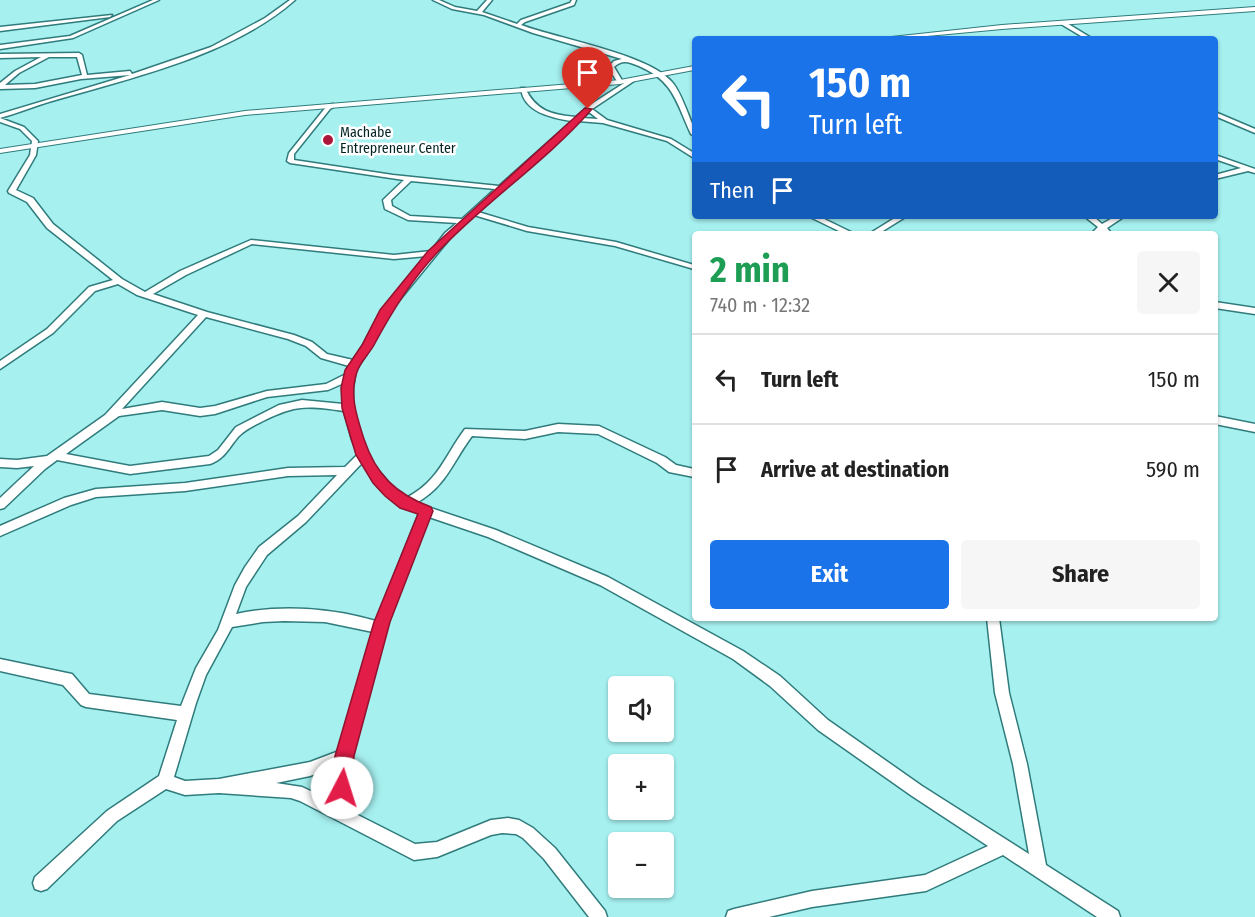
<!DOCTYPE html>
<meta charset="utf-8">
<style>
:root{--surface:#fff;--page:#f6f6f6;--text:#222;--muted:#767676;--line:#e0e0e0;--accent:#1a73e8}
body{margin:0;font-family:"Fira Sans Condensed",sans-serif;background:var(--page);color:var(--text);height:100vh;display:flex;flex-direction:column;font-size:22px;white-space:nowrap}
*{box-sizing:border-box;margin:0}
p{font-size:20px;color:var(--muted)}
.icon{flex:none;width:33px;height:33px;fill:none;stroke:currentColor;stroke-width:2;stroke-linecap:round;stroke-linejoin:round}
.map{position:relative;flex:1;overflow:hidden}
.details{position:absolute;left:692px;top:231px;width:526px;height:390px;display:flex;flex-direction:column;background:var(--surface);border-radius:6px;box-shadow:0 2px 4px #0004}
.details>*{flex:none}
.hud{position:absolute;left:692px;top:36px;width:526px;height:183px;border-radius:6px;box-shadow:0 2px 4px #0004;background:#1a73e8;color:#fff;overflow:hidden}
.tools{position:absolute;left:608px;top:676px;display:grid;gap:12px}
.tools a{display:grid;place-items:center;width:66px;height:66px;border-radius:6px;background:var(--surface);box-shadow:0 2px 4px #0004;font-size:30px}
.pin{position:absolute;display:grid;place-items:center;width:51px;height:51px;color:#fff;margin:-62px -26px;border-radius:50% 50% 50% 0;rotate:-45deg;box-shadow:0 0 6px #0007}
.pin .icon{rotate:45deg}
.me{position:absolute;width:66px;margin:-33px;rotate:5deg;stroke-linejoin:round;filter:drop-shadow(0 0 4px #0008)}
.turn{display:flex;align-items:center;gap:21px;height:126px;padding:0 18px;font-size:27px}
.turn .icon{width:78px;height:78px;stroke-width:2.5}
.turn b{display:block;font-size:42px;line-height:51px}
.then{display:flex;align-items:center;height:57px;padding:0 18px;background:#0003;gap:12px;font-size:22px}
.round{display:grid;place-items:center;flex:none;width:63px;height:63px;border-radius:6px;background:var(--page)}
.headline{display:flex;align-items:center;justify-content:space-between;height:102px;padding:0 18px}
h1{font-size:36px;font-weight:700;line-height:45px;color:#1e9e55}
.action{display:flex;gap:12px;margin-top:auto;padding:12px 18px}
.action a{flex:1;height:69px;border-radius:6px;background:var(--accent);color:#fff;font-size:24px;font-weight:700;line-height:69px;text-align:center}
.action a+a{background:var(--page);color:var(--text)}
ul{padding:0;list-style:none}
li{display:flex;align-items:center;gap:18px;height:90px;padding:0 18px;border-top:2px solid var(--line)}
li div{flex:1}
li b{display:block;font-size:22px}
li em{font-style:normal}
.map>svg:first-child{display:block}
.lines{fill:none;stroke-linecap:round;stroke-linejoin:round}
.minor-casing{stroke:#307b7b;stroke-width:3}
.tertiary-casing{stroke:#307b7b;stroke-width:2}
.minor{fill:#fff;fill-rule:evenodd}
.tertiary{fill:#fff;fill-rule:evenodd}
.route{fill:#e11d48;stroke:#92132f;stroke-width:1.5}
.poi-dot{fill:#ab1639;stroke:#fff;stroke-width:2}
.labels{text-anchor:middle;stroke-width:5;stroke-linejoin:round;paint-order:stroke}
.far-poi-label{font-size:14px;fill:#032323;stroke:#fff;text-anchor:start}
</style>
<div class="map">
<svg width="1255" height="917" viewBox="0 0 1255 917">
<rect width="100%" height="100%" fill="#a6f0f0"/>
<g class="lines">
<defs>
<path id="minor" d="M153,0H159L73,38L0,49V45L70,36Z
M290,0H295C233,55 131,78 52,101C35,106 18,113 0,118V114L130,75L81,79L35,88L0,89V83L15,71L41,57L0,58V54L79,53L82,55L87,75L130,71L132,74L211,47L265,18ZM49,57H77L82,75L35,84L5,85L19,73Z
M433,0H439L455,7L477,11L487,0H492L482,12L517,24L521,20L570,3L572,0H576L574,5L525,22L521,25C559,39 648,54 672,82C681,92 688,115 694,128V136L691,134C676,102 674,81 639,66C629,62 622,59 614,67L623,82L618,83L608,67L614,61L622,59L533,33L484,15L452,9Z
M112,15L110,17L0,31V27Z
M1061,22H1065L1093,39H1086L1061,24Z
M629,80L634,81L592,109L607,120L671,139L694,153V158L667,141L603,123L578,121L478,212L528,227L616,242L694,265V269L615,246L527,231L474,215L451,237L388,314L372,346L356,370L353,388V408L362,440L373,464L394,489L406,498C439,481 444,457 465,429L525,431L558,424L599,426L665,457L676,465L694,469V477L669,472L657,463L598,434L558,432L525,439L472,436C453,461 446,487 416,503L496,530L608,577L743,651L780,676L828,720L922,786L1029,854L1013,764L995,693L987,618H999L1009,693L1027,764L1046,865L1118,911L1120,917H1097L1003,855L926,891L812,907L769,917H726L728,911L734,909L812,891L925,875L988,846L912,796L818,730L770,686L733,659L600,585L488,537L429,517L386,628L352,756L346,809L415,844L437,842L491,820L508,818L519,820L533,828L555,848L605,911L607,917H589L544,859L523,838L516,834L502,833L491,835L437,857L414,860L300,801L291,798L219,793L185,795L166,789L117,821L47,889L41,891L35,889L33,883L35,877L107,811L159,776L177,720L86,707L81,705L63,685L0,671V659L67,673L72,674L89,694L181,706L196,668L218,630L235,585L245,567L259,547L298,516L337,475L288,476L185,491L96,497L71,505L0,536V526L64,498L96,489L185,483L288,468L345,467L358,454L352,440L344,411C309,406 296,404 263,421C255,425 246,429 239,436C229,447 225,459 210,464L130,474L57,460L45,469L4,508L0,509V498L34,466L17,468L0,467V459L17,460L47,456L105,415L198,315L137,295L118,284L95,291L53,333L0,369V361L47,329L89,287L113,280L47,228L27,202L9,193L8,191L30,155L32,141L20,129L0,122V118L24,127L38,141L36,155L16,190L33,198L53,224L122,279L145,292L180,271L251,240L394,255L431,251L445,233L457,223L408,220L385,209L383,200L404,180L290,163L287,161L289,153L326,107L332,104L337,105L330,109L294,154V160L393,175L499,186L572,121C552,118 523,112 521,88H525C536,111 552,115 576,117L590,105ZM589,112L598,119L582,118ZM411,181L495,189L462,219L410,216L392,206L391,200ZM252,244L394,259L427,256L381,311L363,345L353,360L327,354L312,342L294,335L207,312L153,294L186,275ZM206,317L288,339L306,346L321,358L349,366L346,374L326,384L267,391L215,406L200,408L162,402L122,409ZM344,383L343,404L302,400L279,405L236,427L218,450L209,456L130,466L66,454L119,416L162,410L200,416L215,414L267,397L328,390ZM362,463L386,495L401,507L419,513L376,621C332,608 281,604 236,614L246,587L267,555L306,522ZM284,621L325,622L373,632L339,751L310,762L219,779L185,781L174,777L196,703L206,675L232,627L263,622ZM337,766L332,801L302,787L276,783L310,776Z
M1215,112L1255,129V133L1215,116Z
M1215,155L1255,169V173L1248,171L1215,179V175L1241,168L1215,159Z
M808,216H818L855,234H845Z
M898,216H907L878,234H869Z
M1084,216H1093L1102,224L1116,216H1125L1107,228L1112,234H1104L1102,232L1099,234H1091L1098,227Z
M1215,302L1255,308V314L1215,308Z
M1215,416L1255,424V432L1215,424Z"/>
<path id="tertiary" d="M1255,7V11L1002,29L895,39H873L1002,25Z
M694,66V70L620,84L245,115L0,153V149L245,111L620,80Z"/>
</defs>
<use href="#minor" class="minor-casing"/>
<use href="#tertiary" class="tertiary-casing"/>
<use href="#minor" class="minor"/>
<use href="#tertiary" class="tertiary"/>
</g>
<path class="route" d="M585,108L592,109C545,163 483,203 435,255C410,282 391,313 374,345C369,354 360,362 357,372C349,395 357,417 364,439C376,475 396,494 431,507L433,511L390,622L354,756L351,788L348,794L342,797L335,794L332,788L335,756L374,622L418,514L400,508L385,496L373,483L356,455L342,408L341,388L345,370L362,345L380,310L428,251Z"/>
<circle class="poi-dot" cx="328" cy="140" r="6"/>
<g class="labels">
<g class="far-poi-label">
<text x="340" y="137">Machabe<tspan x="340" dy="16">Entrepreneur Center</tspan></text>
</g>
</g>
</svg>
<div class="tools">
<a><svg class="icon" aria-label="sound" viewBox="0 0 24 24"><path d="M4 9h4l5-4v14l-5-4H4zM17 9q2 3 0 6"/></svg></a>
<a>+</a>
<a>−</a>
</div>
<div class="pin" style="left:588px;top:109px;background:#d93025"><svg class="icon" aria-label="arrive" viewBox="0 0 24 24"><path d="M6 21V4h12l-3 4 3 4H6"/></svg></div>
<svg class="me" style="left:342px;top:788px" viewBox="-20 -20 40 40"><circle r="19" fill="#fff"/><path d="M0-13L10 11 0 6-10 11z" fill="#e11d48"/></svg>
<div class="hud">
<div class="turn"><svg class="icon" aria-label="left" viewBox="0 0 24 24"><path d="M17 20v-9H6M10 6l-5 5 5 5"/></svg><div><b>150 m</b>Turn left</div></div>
<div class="then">Then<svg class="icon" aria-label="arrive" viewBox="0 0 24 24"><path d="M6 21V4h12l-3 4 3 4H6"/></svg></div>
</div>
<section class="details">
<div class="headline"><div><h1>2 min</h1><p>740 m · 12:32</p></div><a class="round"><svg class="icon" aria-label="close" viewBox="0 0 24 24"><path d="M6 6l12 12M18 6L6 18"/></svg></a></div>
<ul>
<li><svg class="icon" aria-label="left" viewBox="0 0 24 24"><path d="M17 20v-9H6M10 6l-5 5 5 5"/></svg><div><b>Turn left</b></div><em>150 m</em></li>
<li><svg class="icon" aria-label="arrive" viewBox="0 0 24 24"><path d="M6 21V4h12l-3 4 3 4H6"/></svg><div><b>Arrive at destination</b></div><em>590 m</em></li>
</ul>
<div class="action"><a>Exit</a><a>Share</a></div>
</section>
</div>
